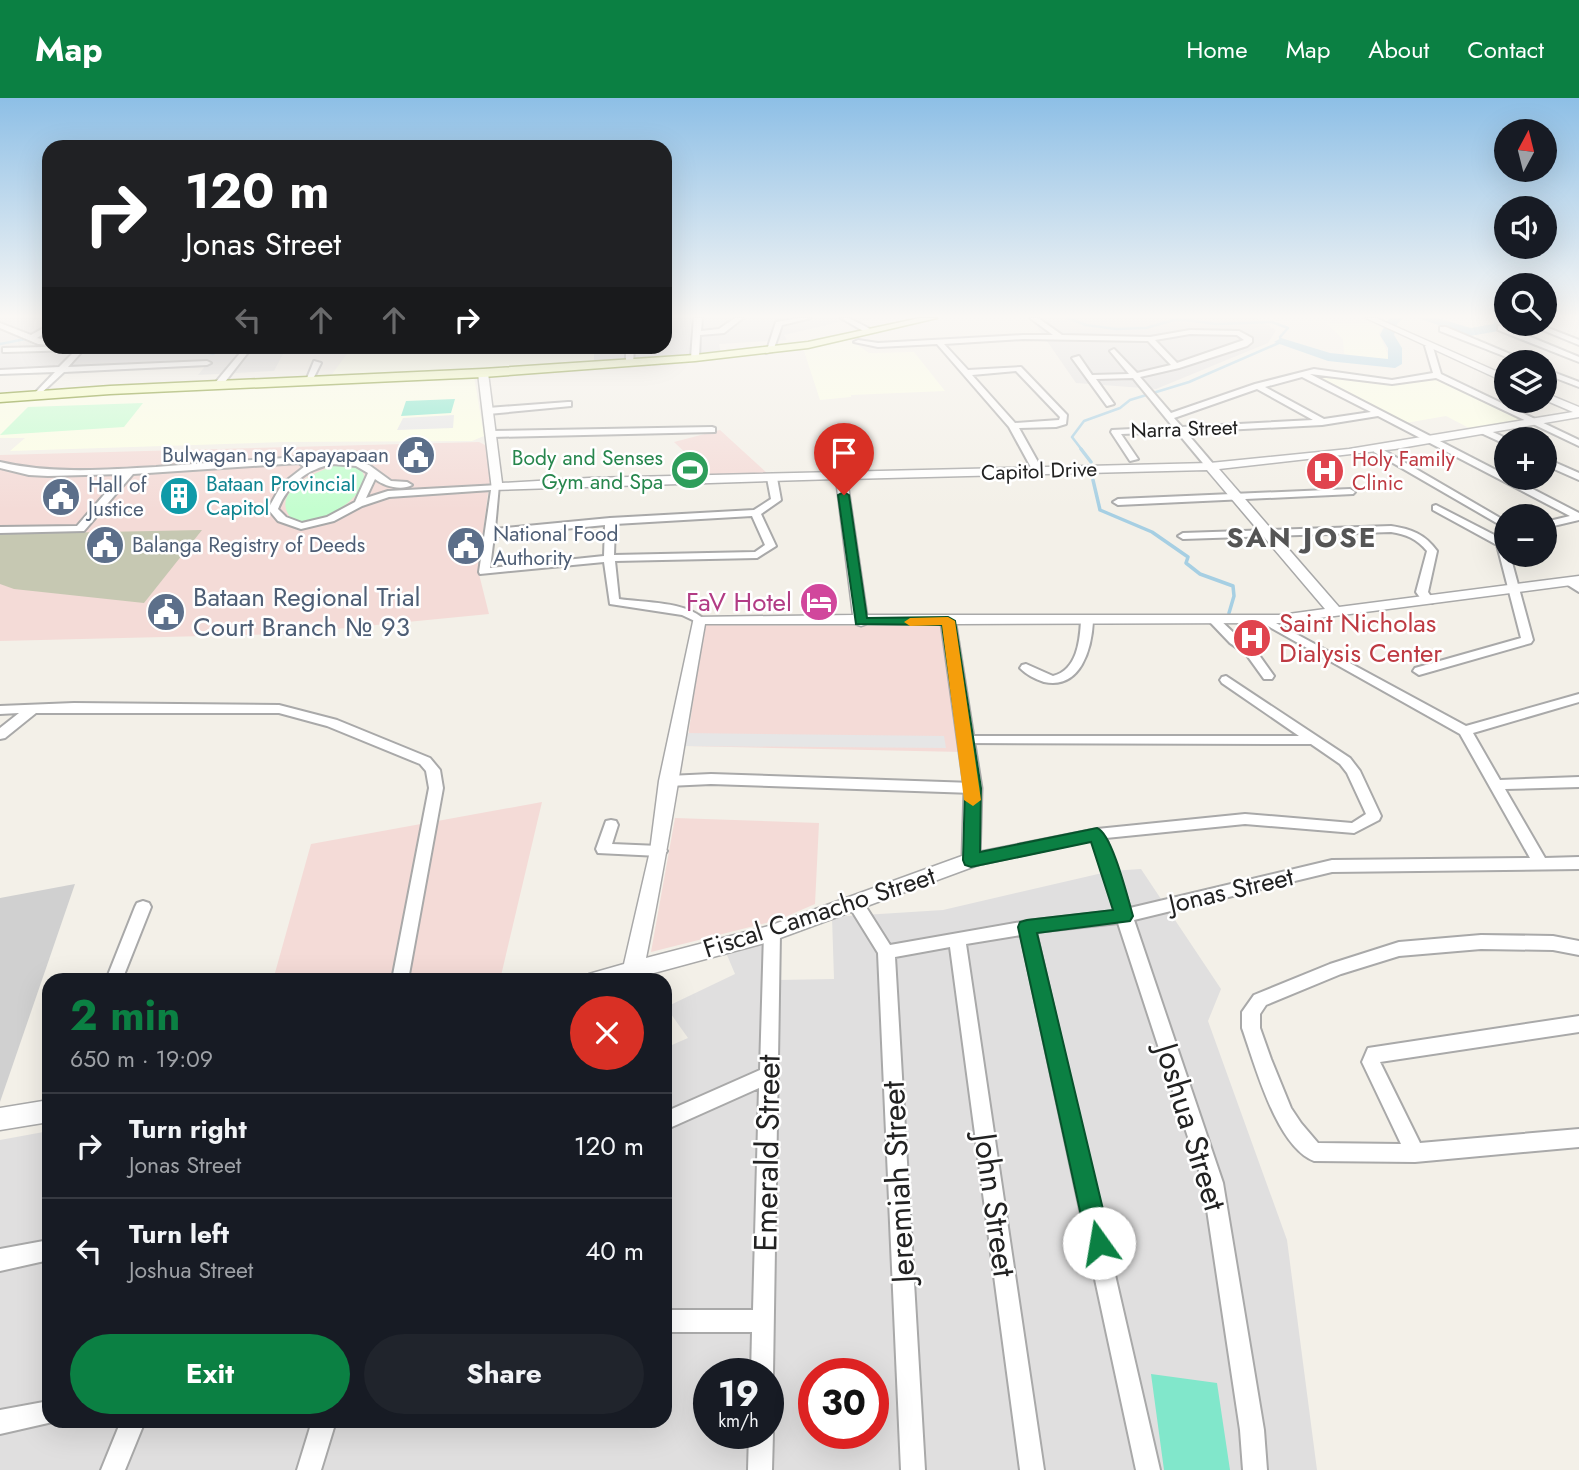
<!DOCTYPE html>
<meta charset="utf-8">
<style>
:root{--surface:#171b24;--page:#20242c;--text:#f1f3f6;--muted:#9ea1a6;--line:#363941;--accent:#0b8043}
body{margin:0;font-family:Jost,sans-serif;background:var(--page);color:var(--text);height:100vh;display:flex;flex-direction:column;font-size:26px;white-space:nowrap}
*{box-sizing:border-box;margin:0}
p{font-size:23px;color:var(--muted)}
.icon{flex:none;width:38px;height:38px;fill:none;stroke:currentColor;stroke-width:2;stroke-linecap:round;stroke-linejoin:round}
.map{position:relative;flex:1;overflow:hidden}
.sheet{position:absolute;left:42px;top:875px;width:630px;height:455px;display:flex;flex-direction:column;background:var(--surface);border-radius:21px;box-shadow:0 7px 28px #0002}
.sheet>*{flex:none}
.hud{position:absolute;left:42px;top:42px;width:630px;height:214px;border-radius:21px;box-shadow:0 7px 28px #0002;background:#202124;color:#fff;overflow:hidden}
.needle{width:46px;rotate:7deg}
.fabs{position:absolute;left:1494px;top:21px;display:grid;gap:14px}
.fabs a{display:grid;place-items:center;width:63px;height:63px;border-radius:50%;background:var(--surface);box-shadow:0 7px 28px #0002;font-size:35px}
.speed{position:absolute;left:693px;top:1260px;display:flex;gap:14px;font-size:35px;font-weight:700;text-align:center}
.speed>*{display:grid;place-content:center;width:91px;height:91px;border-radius:50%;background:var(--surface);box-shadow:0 7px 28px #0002;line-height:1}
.speed small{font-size:18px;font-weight:400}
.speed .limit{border:10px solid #d22;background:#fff;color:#111}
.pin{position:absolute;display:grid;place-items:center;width:60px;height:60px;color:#fff;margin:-72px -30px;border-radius:50% 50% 50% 0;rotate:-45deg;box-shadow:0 0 7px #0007}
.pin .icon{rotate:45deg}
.me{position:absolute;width:77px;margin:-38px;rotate:347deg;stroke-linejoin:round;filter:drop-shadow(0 0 5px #0008)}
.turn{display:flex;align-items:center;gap:24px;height:147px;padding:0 28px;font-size:32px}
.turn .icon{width:91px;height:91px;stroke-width:2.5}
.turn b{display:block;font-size:49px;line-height:60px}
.lanes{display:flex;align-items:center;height:66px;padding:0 28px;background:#0003;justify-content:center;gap:35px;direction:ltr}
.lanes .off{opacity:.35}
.round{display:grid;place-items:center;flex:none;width:74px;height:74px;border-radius:37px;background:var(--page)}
.overview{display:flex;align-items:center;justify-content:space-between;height:119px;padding:0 28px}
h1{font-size:42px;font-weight:700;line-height:52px;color:var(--accent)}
.cta{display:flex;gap:14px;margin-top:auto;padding:14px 28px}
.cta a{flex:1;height:80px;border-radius:42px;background:var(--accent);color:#fff;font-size:28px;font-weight:700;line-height:80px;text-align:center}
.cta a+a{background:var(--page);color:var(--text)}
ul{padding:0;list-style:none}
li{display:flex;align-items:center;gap:21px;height:105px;padding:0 28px;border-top:2px solid var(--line)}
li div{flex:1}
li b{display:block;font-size:26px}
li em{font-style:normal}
header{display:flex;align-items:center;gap:42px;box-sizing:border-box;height:98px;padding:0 35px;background:var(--accent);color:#fff}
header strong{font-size:33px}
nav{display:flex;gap:38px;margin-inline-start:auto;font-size:24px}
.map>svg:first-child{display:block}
.residential{fill:#e0dfdf;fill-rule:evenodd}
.commercial{fill:#f4dbd7}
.education{fill:#fcffe5}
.religious{fill:#d0d0d0}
.construction{fill:#c6c8b2}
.park{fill:#c4fecf}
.pitch{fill:#81e7cb}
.parking{fill:#e6e6e6}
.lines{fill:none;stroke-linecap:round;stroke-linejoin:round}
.stream-far1{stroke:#a6cfe3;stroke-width:2.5}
.stream{stroke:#a6cfe3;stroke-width:3.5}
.river{fill:#a6cfe3;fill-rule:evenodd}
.minor-casing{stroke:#a9a9a9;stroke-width:4}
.tertiary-casing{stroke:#a9a9a9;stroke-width:3}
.secondary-casing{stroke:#668200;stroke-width:3}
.minor{fill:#fff;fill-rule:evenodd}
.tertiary{fill:#fff;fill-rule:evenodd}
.secondary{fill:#f4ffba;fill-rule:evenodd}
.route{fill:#0b8043;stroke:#07532c;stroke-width:2}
.slow{fill:#f59e0b}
.labels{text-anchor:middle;stroke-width:5;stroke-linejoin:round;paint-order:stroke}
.far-street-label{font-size:21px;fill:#222;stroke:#fff}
.far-service-label{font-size:21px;fill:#4e5e75;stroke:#fff;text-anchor:start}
.far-leisure-label{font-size:21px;fill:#27864d;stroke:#fff;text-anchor:end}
.far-health-label{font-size:21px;fill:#be3a42;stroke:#fff;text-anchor:start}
.far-culture-label{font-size:21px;fill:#0d838f;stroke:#fff;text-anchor:start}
.service-label{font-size:26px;fill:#4e5e75;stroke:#fff;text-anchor:start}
.hotel-label{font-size:26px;fill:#b23c85;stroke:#fff;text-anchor:end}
.health-label{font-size:26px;fill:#be3a42;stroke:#fff;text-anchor:start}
.street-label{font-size:26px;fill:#222;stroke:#fff}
.far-district-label{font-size:28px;font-weight:bold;letter-spacing:2px;fill:#555;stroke:#fff}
.near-street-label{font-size:32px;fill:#222;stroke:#fff}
</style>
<header>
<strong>Map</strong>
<nav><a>Home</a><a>Map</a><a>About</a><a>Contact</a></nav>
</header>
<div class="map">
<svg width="1579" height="1372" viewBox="0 0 1579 1372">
<rect width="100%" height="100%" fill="#f3f0e8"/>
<path class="residential" d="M0,220H49V248L226,249L218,256L230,249H306L283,256L274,273L198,277L206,267L0,275Z
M668,220H875L859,224L848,222L784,237L787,242L719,246L721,256L594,265V249L665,248V230L668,229Z
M1031,220H1256L1276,232L1268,245L1156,291L1076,285Z
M1141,771L1221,891L1208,923L1287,1142L1317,1372H0V1042L49,1033V1323H665V950L688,940L666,909L735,876L727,857L777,841V882L834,881L832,819L943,812L1111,773ZM709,1276H768V1335H709ZM814,1276H873V1335H814Z"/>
<path class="commercial" d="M720,332L768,376L709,377L674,344Z
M479,344L487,348L491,373L478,472L489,516L284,536L0,543V357Z
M703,527L940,528L963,654L687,648Z
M542,704L500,882H273L311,746Z
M675,720L819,725L815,806L778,822L651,854Z"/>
<path class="education" d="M1326,225L1374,226L1383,230L1379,235L1390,262L1344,256L1343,241Z
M846,239L869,255L914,254L945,293L851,297V299L820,302L803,250Z
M352,249H594V265L330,279Z
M1317,274L1394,286L1435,280L1522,322L1471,331L1446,318L1400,326L1310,277Z
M474,278L484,338L472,343L284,344L10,353L25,340H0V303Z"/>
<path class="religious" d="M75,786L0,1004V800Z"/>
<path class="construction" d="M202,432L144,505L14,491L0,486V436Z"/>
<path class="park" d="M143,305L124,329L0,337L28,309Z
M341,366C398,368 337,431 293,422C265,394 321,371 341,366Z"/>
<path class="pitch" d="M455,301L451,315L401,318L406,303Z
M1151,1276L1217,1285L1230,1372H1164Z"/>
<path class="parking" d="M454,317L453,330L397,332L403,320Z
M683,635L944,638L946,650L681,648Z"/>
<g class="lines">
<path class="stream-far1" d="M1068,220L1086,227L1116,231L1146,230L1177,221L1217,226L1272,224L1288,230L1280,239L1281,244L1189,284L1130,302L1120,310L1084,323L1072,339L1082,352
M0,246L25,241L49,248
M181,248L213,256L229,248"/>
<path class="stream" d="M1081,351L1091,364
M1093,382L1100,412L1152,434L1188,459L1186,465L1200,476L1233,488L1234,498L1229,515"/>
<path class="river" d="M1389,220H1404L1397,226L1394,237L1402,250V266L1395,270L1328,263L1274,244L1281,240L1330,255L1388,261V250L1380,237Z
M1418,220H1437L1471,230L1493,226L1496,220H1507L1504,232L1470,238Z"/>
<defs>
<path id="minor" d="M694,220H702L701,233L719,231L735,220H743L724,235L700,237L699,260L695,262L691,260Z
M799,220H811L782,227L773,253L766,255L776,224Z
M841,220H849L872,232L865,234Z
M1030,220H1038L1062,237L1150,239L1190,232L1239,233L1252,240V244L1247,248L1179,270L1140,279L1171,315L1255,286L1314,271L1392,282L1433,275L1425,248L1432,246L1441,276L1579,342V348L1436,280L1392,286L1310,276L1579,415V422L1545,430V424L1570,418L1378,318L1322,327L1186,334L1215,368L1210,371L1207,370L1177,334L1121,336L1138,361L1130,363L1111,334L1112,332L1173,329L1133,280L1096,281L1114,306L1107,308L1072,260L1079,258L1092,277L1129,276L1110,253L1114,251L1137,275L1171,267L1148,243L1023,241L944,246L968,272L1021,269L1067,317L1066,326L1056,329L1019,330L1043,373L1038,376L1033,373L1009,329L937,246L878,249L854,244L858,242L878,245L1023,237H1053ZM1190,236L1237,237L1244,242L1177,265L1155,242ZM1016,273L1060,319L1059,322L1015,325L972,277ZM1302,279L1371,314L1324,321L1265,289ZM1257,291L1313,322L1182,329L1174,320Z
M0,225L31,237L49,227V232L37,240L49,243V247L38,246L0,230Z
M1528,226H1538L1579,242V247Z
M1498,228H1504L1579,259V264L1498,232Z
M1440,229H1446L1529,264H1519L1440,233Z
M87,248L68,269L207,263L211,265L207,267L64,274L38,298L34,296L55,274L0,276V272L59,269L76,252L6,254H3V250Z
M246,248H253L221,289H215V285Z
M626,248H634L633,267L626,265Z
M314,263L321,265L311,285H305Z
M1545,271L1579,284V289L1545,276Z
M568,304H571V308L488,316L484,313L488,310Z
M712,329L715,330V334L492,339L488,336L492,333Z
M1484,330L1508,341L1507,347L1481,335L1480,333Z
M1374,350H1380L1507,424V431L1374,354Z
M301,359L311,366L333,360H346L369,367L391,383L407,384L412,387C401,393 384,388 375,381L366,400L388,393L499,387L495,431L610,420L754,412L771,401L767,380L772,377L777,380L781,402L761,416L776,448L757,460L615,463L619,501C646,505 685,503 705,522L699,525L682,517L610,506L604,464L480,476L479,474L491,392L389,399L362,408L334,423L301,431L278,423L268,411L282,386L304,369L299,365L133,376L84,433L0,435V429L77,428L122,376L48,378L29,377L0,370V364C51,376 104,372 156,369C204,365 253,362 301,359ZM333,366L356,368L368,375L355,404L327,419L302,425L286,419L278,411C288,386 307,371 333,366ZM752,418L765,447L755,454L614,457L615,426ZM605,427L604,458L490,470L494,438Z
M1545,360L1579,375V382L1545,367Z
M1350,391L1355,394L1353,396L1118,407L1113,404L1118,401Z
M1436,407L1506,443L1507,457H1510L1533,542L1531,545L1419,577L1413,573L1415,570L1521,540L1497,447L1433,412V408Z
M1391,428C1411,431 1425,436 1437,453L1428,494L1434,503L1432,505H1424L1416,494L1427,453C1417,441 1406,436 1391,434L1183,441L1178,438L1183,435Z
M1568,481L1579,486V494L1563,484Z
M1213,518L1217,519L1238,539L1254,550L1274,578L1272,581H1264L1246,556L1230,545L1209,523V519Z
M1263,518L1466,628L1579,596V604L1473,635L1500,682L1579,679V689L1505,691L1545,760L1579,759V771L1332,774L1134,822L1223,1085L1264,1332L1267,1372H1243L1240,1332L1203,1085L1118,825L1036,834L1160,1372H1136L1021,837L966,846L1044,1372H1020L950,849L895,859L925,1372H901L878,855L847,805L849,801L855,799L861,801L890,847L1027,823L1115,813L1092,742L971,768L966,766L963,762L966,758L971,756L1097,731L1245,716L1352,725L1366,716L1347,675L1340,666L1311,646L966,645L961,644L959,641L961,638H1299L1222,585L1220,582L1222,579L1226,578L1350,660L1360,673L1381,718L1379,722L1354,735L1245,726L1106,740L1130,810L1332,762L1530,760L1460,636L1259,523V519Z
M1087,519L1093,522C1092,550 1081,592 1044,584C1035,581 1027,577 1020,570L1022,567L1026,566L1053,578C1077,572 1080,543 1081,522Z
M74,605L279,607L337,622L430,660L440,672L443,690L408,882H392L429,690L426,673L420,666L327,628L279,615H36L5,640L0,641V630L19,615L0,616V608Z
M711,676L973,685L980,690L973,695L711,686L668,688L661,683L668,678Z
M611,722L616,723L618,727L612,746L659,748L664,749L667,753L664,757L659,758L598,755L596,751L606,723Z
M143,803L149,805L151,809L122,882H106L135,809L137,805Z
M772,829L778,830L780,835L773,1276L768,1285V1276H751L752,1234H665V1212H753L759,990L665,1032V1014L760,972L764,835L766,830Z
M1481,837L1553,838L1579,843V857L1553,852L1481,851L1399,858L1341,876L1266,907L1260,916V930L1271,961L1291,1010L1301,1025L1318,1045L1401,1046L1362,964L1368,950L1579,918V934L1380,964L1420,1045L1579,1031V1049L1415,1064L1314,1063C1276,1048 1255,966 1242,930V914L1254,897L1330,866L1399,844Z
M49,1142V1162L0,1173V1151Z
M49,1303V1323H57L0,1336V1312Z
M121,1323H145L125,1372H101Z
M312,1323H336L321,1372H297Z
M768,1326L773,1335L772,1372H748L749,1335H768Z"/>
<path id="tertiary" d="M1366,220H1376L1507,278V285Z
M483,272L488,275L502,385L589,380L1210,365L1349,351L1573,314L1545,302V295L1579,309V319L1395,351L1219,371L1339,509L1579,478V486L1281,525L956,526L982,690L980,762L978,767L772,843L628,882H585L589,876L624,866L650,753L659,683L694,519L853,517L836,381L492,392L478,275ZM1207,372L1325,511L1281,517H867L847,381ZM705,526H855L861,528L867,526H941L964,690L962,758L769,828L646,860C669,749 685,638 705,526Z
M49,1002V1024L0,1032V1010Z"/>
<path id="secondary" d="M920,220H937L808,250L695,263L483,279L110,296L0,304V296L110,288L483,271L695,257L808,244Z"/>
</defs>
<use href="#minor" class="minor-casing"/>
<use href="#tertiary" class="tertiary-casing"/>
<use href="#secondary" class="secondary-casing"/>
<use href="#minor" class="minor"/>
<use href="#tertiary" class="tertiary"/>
<use href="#secondary" class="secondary"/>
</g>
<linearGradient id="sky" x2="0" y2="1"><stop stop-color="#8dbfe6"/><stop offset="0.53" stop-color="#faf8f5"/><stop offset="1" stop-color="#faf8f5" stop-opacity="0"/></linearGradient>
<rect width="1579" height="412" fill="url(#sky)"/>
<path class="route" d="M844,394L849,397L867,520L948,519L955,523L981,690L980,754L1097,730C1112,735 1128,801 1133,818L1130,823L1037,835L1111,1145L1107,1153L1099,1157L1090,1153L1087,1145L1018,829L1020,824L1027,822L1113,812L1091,744L971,769L965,767L963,762L965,690L942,527L856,526L838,397Z"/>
<path class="slow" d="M948,519L955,523L981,702L973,708L964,702L942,527L910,528L904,524L910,520Z"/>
<defs>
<symbol id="civic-disc" viewBox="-11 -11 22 22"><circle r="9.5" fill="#5c6f8a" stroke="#fff"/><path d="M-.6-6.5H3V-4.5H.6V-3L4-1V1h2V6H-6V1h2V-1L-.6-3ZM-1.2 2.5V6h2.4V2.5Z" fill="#fff"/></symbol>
<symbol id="stadium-disc" viewBox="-11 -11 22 22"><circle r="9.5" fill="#2e9e5b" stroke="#fff"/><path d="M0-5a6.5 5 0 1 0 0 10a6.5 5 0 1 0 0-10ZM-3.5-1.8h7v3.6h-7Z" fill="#fff"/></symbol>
<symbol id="hospital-disc" viewBox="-11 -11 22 22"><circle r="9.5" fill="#e0444e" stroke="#fff"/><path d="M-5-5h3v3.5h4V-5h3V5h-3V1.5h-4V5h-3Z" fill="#fff"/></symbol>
<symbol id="building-disc" viewBox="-11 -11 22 22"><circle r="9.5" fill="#0f9aa8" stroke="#fff"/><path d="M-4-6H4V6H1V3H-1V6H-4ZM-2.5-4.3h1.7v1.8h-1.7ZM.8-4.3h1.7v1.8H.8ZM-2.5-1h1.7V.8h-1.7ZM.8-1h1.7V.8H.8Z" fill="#fff"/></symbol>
<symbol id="hotel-disc" viewBox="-11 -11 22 22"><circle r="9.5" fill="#d1479c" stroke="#fff"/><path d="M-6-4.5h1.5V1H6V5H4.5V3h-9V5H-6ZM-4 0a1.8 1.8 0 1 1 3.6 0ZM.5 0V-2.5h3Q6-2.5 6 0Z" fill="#fff"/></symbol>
</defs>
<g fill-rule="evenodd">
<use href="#civic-disc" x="394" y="335" width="44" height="44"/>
<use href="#stadium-disc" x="668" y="350" width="44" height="44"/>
<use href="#hospital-disc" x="1303" y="351" width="44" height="44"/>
<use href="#building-disc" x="157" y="376" width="44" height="44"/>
<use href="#civic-disc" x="39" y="377" width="44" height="44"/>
<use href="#civic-disc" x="83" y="425" width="44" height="44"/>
<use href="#civic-disc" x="444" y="426" width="44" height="44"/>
<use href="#hotel-disc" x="797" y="482" width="44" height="44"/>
<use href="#civic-disc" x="144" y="492" width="44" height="44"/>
<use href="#hospital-disc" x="1230" y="518" width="44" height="44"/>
</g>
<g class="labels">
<g class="far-street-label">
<text transform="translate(1184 331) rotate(-2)" y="7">Narra Street</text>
<text transform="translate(1039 373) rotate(-2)" y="7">Capitol Drive</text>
</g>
<g class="far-service-label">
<text x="389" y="364" text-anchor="end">Bulwagan ng Kapayapaan</text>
<text x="88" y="394">Hall of<tspan x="88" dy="24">Justice</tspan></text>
<text x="493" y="443">National Food<tspan x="493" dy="24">Authority</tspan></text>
<text x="132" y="454">Balanga Registry of Deeds</text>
</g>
<g class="far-leisure-label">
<text x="663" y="367">Body and Senses<tspan x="663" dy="24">Gym and Spa</tspan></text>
</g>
<g class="far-health-label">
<text x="1352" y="368">Holy Family<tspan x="1352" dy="24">Clinic</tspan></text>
</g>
<g class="far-culture-label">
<text x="206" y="393">Bataan Provincial<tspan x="206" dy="24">Capitol</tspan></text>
</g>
<g class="service-label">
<text x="193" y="508">Bataan Regional Trial<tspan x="193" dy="30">Court Branch № 93</tspan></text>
</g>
<g class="hotel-label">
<text x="792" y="513">FaV Hotel</text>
</g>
<g class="health-label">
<text x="1279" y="534">Saint Nicholas<tspan x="1279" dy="30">Dialysis Center</tspan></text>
</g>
<g class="street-label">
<text transform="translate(1231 792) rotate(-13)" y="9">Jonas Street</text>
<text transform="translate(819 814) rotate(-18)" y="9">Fiscal Camacho Street</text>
</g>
<g class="far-district-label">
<text x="1302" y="449">SAN JOSE</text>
</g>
<g class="near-street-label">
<text transform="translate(1191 1029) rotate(73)" y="11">Joshua Street</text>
<text transform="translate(767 1055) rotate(-89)" y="11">Emerald Street</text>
<text transform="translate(898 1084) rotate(-93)" y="11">Jeremiah Street</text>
<text transform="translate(995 1107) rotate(82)" y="11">John Street</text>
</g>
</g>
</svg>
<div class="fabs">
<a><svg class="needle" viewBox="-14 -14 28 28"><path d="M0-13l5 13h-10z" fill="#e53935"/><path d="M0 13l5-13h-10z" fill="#9ea1a6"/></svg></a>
<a><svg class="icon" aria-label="sound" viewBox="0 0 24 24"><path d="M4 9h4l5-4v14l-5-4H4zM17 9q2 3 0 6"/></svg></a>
<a><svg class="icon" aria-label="search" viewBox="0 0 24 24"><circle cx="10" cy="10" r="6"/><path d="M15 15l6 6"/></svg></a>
<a><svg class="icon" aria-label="layers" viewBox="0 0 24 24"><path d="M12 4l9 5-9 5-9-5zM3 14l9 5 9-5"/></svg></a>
<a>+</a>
<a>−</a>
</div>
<div class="speed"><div>19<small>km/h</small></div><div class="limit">30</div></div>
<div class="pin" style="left:844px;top:397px;background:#d93025"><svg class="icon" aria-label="arrive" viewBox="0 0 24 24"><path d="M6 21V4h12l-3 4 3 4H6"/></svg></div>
<svg class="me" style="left:1099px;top:1145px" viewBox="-20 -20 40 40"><circle r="19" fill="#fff"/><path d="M0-13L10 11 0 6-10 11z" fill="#0b8043"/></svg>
<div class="hud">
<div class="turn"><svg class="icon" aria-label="right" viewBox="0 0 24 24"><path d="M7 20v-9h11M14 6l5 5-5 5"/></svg><div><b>120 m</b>Jonas Street</div></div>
<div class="lanes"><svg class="icon off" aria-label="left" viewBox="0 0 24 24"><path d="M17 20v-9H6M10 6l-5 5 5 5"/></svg><svg class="icon off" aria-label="ahead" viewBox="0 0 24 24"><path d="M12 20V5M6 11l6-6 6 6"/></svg><svg class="icon off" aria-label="ahead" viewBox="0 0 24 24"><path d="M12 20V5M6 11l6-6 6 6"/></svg><svg class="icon" aria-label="right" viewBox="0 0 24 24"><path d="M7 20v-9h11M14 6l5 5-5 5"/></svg></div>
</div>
<section class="sheet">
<div class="overview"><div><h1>2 min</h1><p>650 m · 19:09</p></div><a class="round" style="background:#d93025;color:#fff"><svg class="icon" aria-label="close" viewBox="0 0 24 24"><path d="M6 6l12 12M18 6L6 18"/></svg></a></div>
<ul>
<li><svg class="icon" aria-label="right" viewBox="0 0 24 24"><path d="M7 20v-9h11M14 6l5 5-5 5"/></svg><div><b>Turn right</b><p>Jonas Street</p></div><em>120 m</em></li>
<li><svg class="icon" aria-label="left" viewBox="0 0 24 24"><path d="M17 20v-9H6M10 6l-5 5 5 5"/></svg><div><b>Turn left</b><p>Joshua Street</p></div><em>40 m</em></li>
</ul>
<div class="cta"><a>Exit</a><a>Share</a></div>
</section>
</div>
